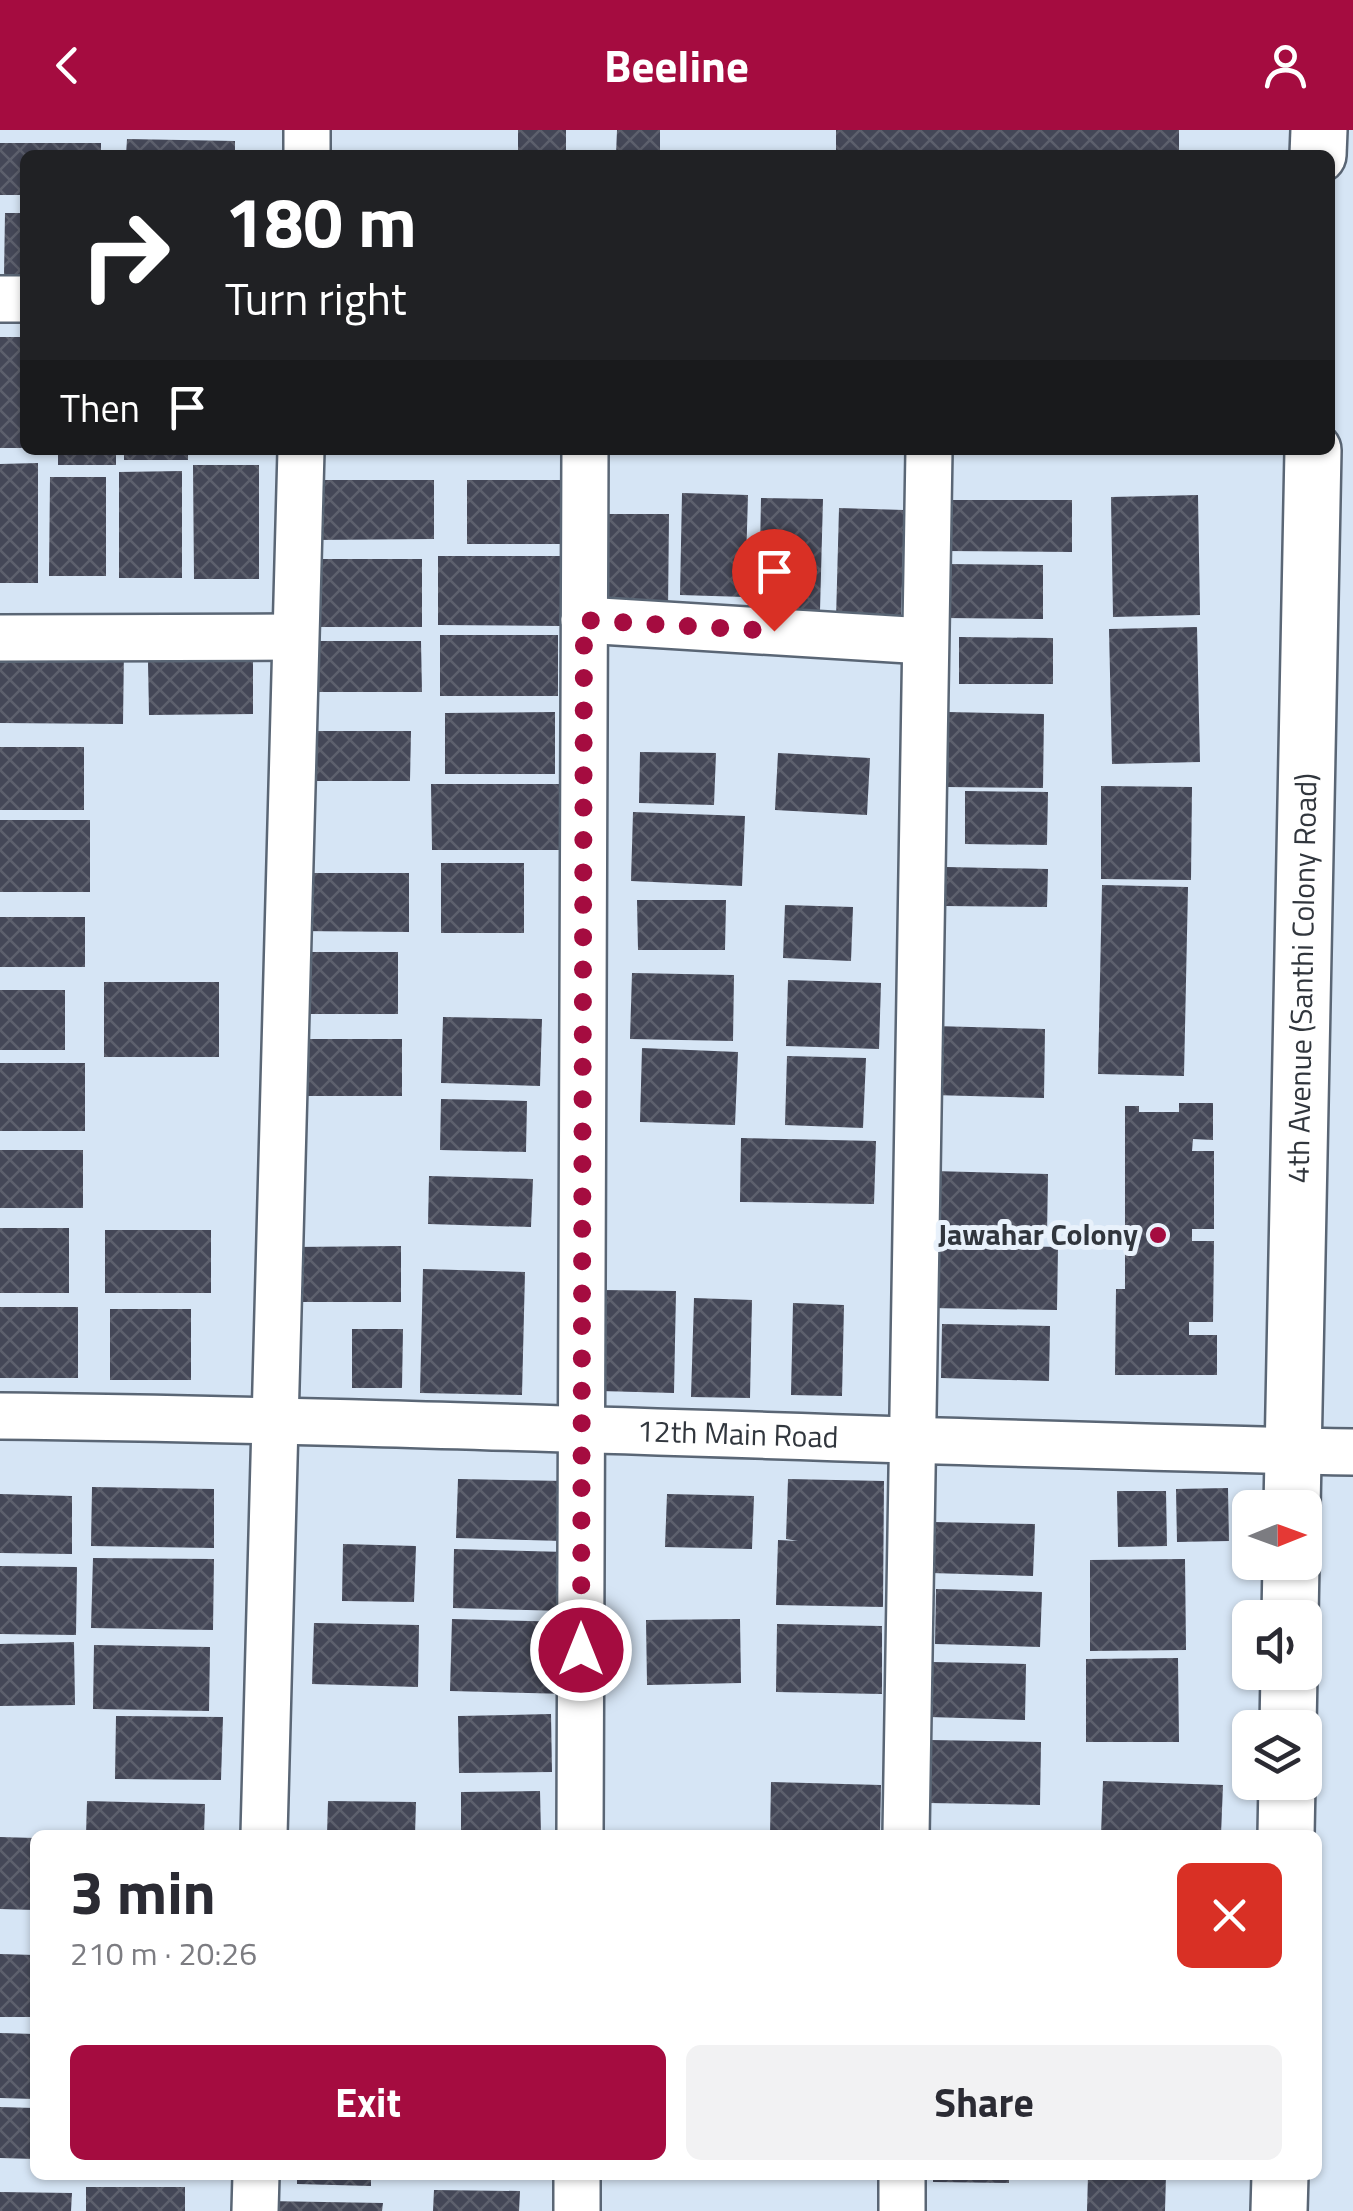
<!DOCTYPE html>
<meta charset="utf-8">
<style>
:root{--surface:#fff;--page:#f2f2f3;--text:#2b2b33;--muted:#7c7c81;--accent:#a50c40}
body{margin:0;font-family:"Titillium Web",sans-serif;background:var(--page);color:var(--text);height:100vh;display:flex;flex-direction:column;font-size:38px;white-space:nowrap}
*{box-sizing:border-box;margin:0}
p{font-size:32px;color:var(--muted)}
.icon{flex:none;width:55px;height:55px;fill:none;stroke:currentColor;stroke-width:2;stroke-linecap:round;stroke-linejoin:round}
.map{position:relative;flex:1;overflow:hidden}
.drawer{position:absolute;left:30px;top:1700px;width:1292px;height:350px;display:flex;flex-direction:column;background:var(--surface);border-radius:15px;box-shadow:0 2px 8px #0004}
.drawer>*{flex:none}
.hud{position:absolute;left:20px;top:20px;width:1315px;height:305px;border-radius:15px;box-shadow:0 2px 8px #0004;background:#202124;color:#fff;overflow:hidden}
.needle{width:65px;rotate:89deg}
.controls{position:absolute;left:1232px;top:1360px;display:grid;gap:20px}
.controls a{display:grid;place-items:center;width:90px;height:90px;border-radius:15px;background:var(--surface);box-shadow:0 2px 8px #0004;font-size:50px}
.pin{position:absolute;display:grid;place-items:center;width:85px;height:85px;color:#fff;margin:-102px -42px;border-radius:50% 50% 50% 0;rotate:-45deg;box-shadow:0 0 10px #0007}
.pin .icon{rotate:45deg}
.me{position:absolute;width:110px;margin:-55px;rotate:0deg;stroke-linejoin:round;filter:drop-shadow(0 0 8px #0008)}
.turn{display:flex;align-items:center;gap:35px;height:210px;padding:0 40px;font-size:45px}
.turn .icon{width:130px;height:130px;stroke-width:2.5}
.turn b{display:block;font-size:70px;line-height:85px}
.then{display:flex;align-items:center;height:95px;padding:0 40px;background:#0003;gap:20px;font-size:38px}
.round{display:grid;place-items:center;flex:none;width:105px;height:105px;border-radius:15px;background:var(--page)}
.summary{display:flex;align-items:center;justify-content:space-between;height:170px;padding:0 40px}
h1{font-size:60px;font-weight:700;line-height:75px}
.action{display:flex;gap:20px;margin-top:auto;padding:20px 40px}
.action a{flex:1;height:115px;border-radius:15px;background:var(--accent);color:#fff;font-size:40px;font-weight:700;line-height:115px;text-align:center}
.action a+a{background:var(--page);color:var(--text)}
header{display:flex;justify-content:space-between;align-items:center;height:130px;padding:0 40px;background:var(--accent);color:#fff;font-size:45px;font-weight:700}
.map>svg:first-child{display:block}
.building{fill:url(#building-cross-hatch)}
.lines{fill:none;stroke-linecap:round;stroke-linejoin:round}
.street-casing{stroke:#5a6675;stroke-width:50}
.secondary-casing{stroke:#5a6675;stroke-width:60}
.street{stroke:#fff;stroke-width:45}
.secondary{stroke:#fff;stroke-width:55}
.route{stroke:#a50c40;stroke-width:18;stroke-dasharray:0 32.4}
.poi-dot{fill:#a50c40;stroke:#e8f1fb;stroke-width:4}
.labels{text-anchor:middle;stroke-width:10;stroke-linejoin:round;paint-order:stroke}
.street-label{font-size:30px;fill:#31363d;stroke:#e8f1fb}
.poi-label{font-size:30px;font-weight:bold;fill:#31363d;stroke:#e8f1fb;text-anchor:end}
</style>
<header><svg class="icon" aria-label="back" viewBox="0 0 24 24"><path d="M15 5l-7 7 7 7"/></svg>Beeline<svg class="icon" aria-label="person" viewBox="0 0 24 24"><circle cx="12" cy="8" r="4"/><path d="M4 21q1-7 8-7t8 7"/></svg></header>
<div class="map">
<svg width="1353" height="2081" viewBox="0 0 1353 2081">
<defs>
<pattern id="building-cross-hatch" width="8" height="8" patternUnits="userSpaceOnUse" patternTransform="scale(2.5)"><rect width="8" height="8" fill="#444757"/><path d="M0 0l8 8M0 8l8-8" fill="none" stroke="#5d606d"/></pattern>
</defs>
<rect width="100%" height="100%" fill="#d6e5f5"/>
<path class="building" d="M518,0H566V25H518Z
M617,0H660V25H616Z
M836,0H1179V25H836Z
M127,9L235,11V25H126Z
M0,13H101V25H25V65H0Z
M5,83H25V147L4,146Z
M0,207H25V318H0Z
M58,320H116V335H58Z
M124,320H188V330H124Z
M193,320H266V324H193Z
M38,333V453H0V334Z
M193,335H259V449H194Z
M182,341V448H119V342Z
M50,347H106V446H49Z
M312,350H434V409L312,410Z
M467,350H567V414H467Z
M682,363L748,365L745,467L680,465Z
M1198,365L1200,485L1113,487L1111,367Z
M761,368L823,369L820,481L759,479Z
M946,370H1072V422L945,421Z
M839,378L904,380L901,490L836,489Z
M600,384H669L668,482H599Z
M438,426H560V496L438,495Z
M305,429H422V497H305Z
M945,434L1043,435V489L945,488Z
M1197,497L1200,632L1112,634L1109,499Z
M440,505H558V566H440Z
M959,507L1053,508V554H959Z
M312,511H421L422,562H312Z
M0,517L124,518L123,594L0,593Z
M253,531V584L149,585L148,532Z
M555,582V644H445V583Z
M948,582L1044,584L1043,658L947,657Z
M296,601H411L410,651H295Z
M0,617H84V680H0Z
M640,622L716,623L714,675L639,673Z
M778,623L870,628L867,685L775,680Z
M431,654H564V720H432Z
M1101,656L1192,657L1191,750L1101,749Z
M965,661L1048,662L1047,715L965,714Z
M633,682L745,686L742,756L631,751Z
M0,690H90V762H0Z
M441,733H524V803H441Z
M946,737L1048,739L1047,777L945,776Z
M296,743H409V802L296,801Z
M1102,755L1188,757L1184,946L1098,944Z
M637,770H726L725,820H638Z
M785,775L853,777L851,831L783,828Z
M0,787H85V837H0Z
M292,822H398V884H293Z
M632,843L734,845L733,911L630,909Z
M788,850L881,853L879,919L786,916Z
M104,852H219V927H104Z
M0,860H65V920H0Z
M443,887L542,889L540,956L441,953Z
M934,896L1045,899L1044,968L932,965Z
M289,909H402V966H289Z
M642,918L738,922L735,995L640,992Z
M787,926L866,928L863,998L785,995Z
M0,933H85V1001H0Z
M441,969L527,971L526,1022L440,1020Z
M1179,973H1213V1010L1193,1009L1192,1021H1214V1099H1192V1111H1214L1213,1192H1189V1205H1217V1245H1115L1116,1159H1125V976H1139V982H1179Z
M741,1008L876,1011L874,1074L740,1072Z
M0,1020H83V1078H0Z
M933,1041L1048,1044L1047,1106L931,1104Z
M429,1046L533,1049L531,1097L428,1094Z
M0,1098H69V1163H0Z
M105,1100H211V1163H105Z
M931,1114L1058,1117L1057,1180L929,1178Z
M401,1116V1172H292V1117Z
M423,1139L525,1142L522,1265L420,1263Z
M603,1160L676,1161L674,1263L600,1261Z
M694,1168L752,1170L750,1268L691,1267Z
M793,1173L844,1175L842,1266L791,1265Z
M0,1177H78V1248H0Z
M110,1179H191V1250H110Z
M942,1194L1050,1196L1049,1251L941,1248Z
M352,1199H403L402,1258H352Z
M458,1349L565,1351L563,1411L456,1408Z
M788,1349L884,1351L883,1477L776,1475L778,1410L798,1411L786,1409Z
M92,1357L214,1359V1418L91,1416Z
M1228,1358L1229,1411L1177,1412L1176,1359Z
M1117,1361H1166L1167,1416L1118,1417Z
M0,1364L72,1366V1424L0,1423Z
M667,1364L754,1366L752,1419L665,1417Z
M932,1392L1035,1394L1033,1446L930,1443Z
M343,1414L416,1416L414,1472L342,1471Z
M454,1419L566,1422L564,1481L453,1478Z
M93,1428L214,1429L213,1500L91,1498Z
M1185,1429L1186,1520L1090,1521V1430Z
M0,1436L77,1437L76,1505L0,1504Z
M936,1459L1042,1462L1040,1517L935,1514Z
M452,1489L571,1492L569,1564L450,1561Z
M740,1489L741,1553L647,1555L646,1490Z
M314,1493L419,1495L418,1557L312,1554Z
M777,1494L882,1496V1564L776,1562Z
M74,1512L75,1575L0,1576V1514Z
M94,1515L210,1517L209,1581L93,1579Z
M1178,1528L1179,1612H1086V1529Z
M931,1532L1026,1534L1025,1590L930,1587Z
M551,1584L552,1642L459,1643L458,1586Z
M116,1586L223,1587L221,1650L115,1649Z
M929,1610L1041,1612L1040,1675L928,1673Z
M1103,1651L1223,1655L1221,1705H1101Z
M771,1652L881,1655L880,1705H770Z
M540,1661L541,1705H461V1662Z
M87,1671L205,1674L204,1705H86Z
M328,1671L416,1672L415,1705H327Z
M0,1707L35,1708V1780L0,1779Z
M0,1824L35,1825V1887H0Z
M0,1903L35,1904V1969L0,1968Z
M0,1977L35,1978V2029L0,2028Z
M297,2045H371V2056L297,2054Z
M933,2045H1009V2053L933,2052Z
M1088,2045H1166L1165,2081H1087Z
M86,2057H185V2081H86Z
M434,2060L520,2061L519,2081H433Z
M0,2062L72,2063L71,2081H0Z
M266,2071L383,2073L382,2081H266Z"/>
<g class="lines">
<defs>
<g id="street">
<path d="M307,25V0"/>
<path d="M0,169H25"/>
<path d="M584,490L925,511"/>
<path d="M0,508L294,507"/>
<path id="s1" d="M0,1286C451,1291 902,1313 1353,1322"/>
<path d="M264,1705L301,320"/>
<path d="M580,1705L585,320"/>
<path d="M906,1705L929,320"/>
<path d="M255,2081L256,2045"/>
<path d="M577,2081V2045"/>
<path d="M902,2081V2045"/>
</g>
<g id="secondary">
<path d="M1318,25L1319,0"/>
<path id="s2" d="M1292,1378L1313,320"/>
<path d="M1290,1488L1291,1432"/>
<path d="M1288,1598L1289,1542"/>
<path d="M1286,1705L1287,1652"/>
<path d="M1279,2081L1280,2045"/>
</g>
</defs>
<use href="#street" class="street-casing"/>
<use href="#secondary" class="secondary-casing"/>
<use href="#street" class="street"/>
<use href="#secondary" class="secondary"/>
</g>
<g class="lines">
<path class="route" d="M581,1520L584,490L774,501"/>
</g>
<circle class="poi-dot" cx="1158" cy="1105" r="10"/>
<g class="labels">
<g class="street-label">
<text dy="10" stroke="none"><textPath href="#s2" startOffset="530">4th Avenue (Santhi Colony Road)</textPath></text>
<text dy="10" stroke="none"><textPath href="#s1" startOffset="738">12th Main Road</textPath></text>
</g>
<g class="poi-label">
<text x="1138" y="1115">Jawahar Colony</text>
</g>
</g>
</svg>
<div class="controls">
<a><svg class="needle" viewBox="-14 -14 28 28"><path d="M0-13l5 13h-10z" fill="#e53935"/><path d="M0 13l5-13h-10z" fill="#7c7c81"/></svg></a>
<a><svg class="icon" aria-label="sound" viewBox="0 0 24 24"><path d="M4 9h4l5-4v14l-5-4H4zM17 9q2 3 0 6"/></svg></a>
<a><svg class="icon" aria-label="layers" viewBox="0 0 24 24"><path d="M12 4l9 5-9 5-9-5zM3 14l9 5 9-5"/></svg></a>
</div>
<div class="pin" style="left:774px;top:501px;background:#d93025"><svg class="icon" aria-label="arrive" viewBox="0 0 24 24"><path d="M6 21V4h12l-3 4 3 4H6"/></svg></div>
<svg class="me" style="left:581px;top:1520px" viewBox="-20 -20 40 40"><circle r="17" fill="#a50c40" stroke="#fff" stroke-width="3"/><path d="M0-11L8 9 0 5-8 9z" fill="#fff"/></svg>
<div class="hud">
<div class="turn"><svg class="icon" aria-label="right" viewBox="0 0 24 24"><path d="M7 20v-9h11M14 6l5 5-5 5"/></svg><div><b>180 m</b>Turn right</div></div>
<div class="then">Then<svg class="icon" aria-label="arrive" viewBox="0 0 24 24"><path d="M6 21V4h12l-3 4 3 4H6"/></svg></div>
</div>
<section class="drawer">
<div class="summary"><div><h1>3 min</h1><p>210 m · 20:26</p></div><a class="round" style="background:#d93025;color:#fff"><svg class="icon" aria-label="close" viewBox="0 0 24 24"><path d="M6 6l12 12M18 6L6 18"/></svg></a></div>
<div class="action"><a>Exit</a><a>Share</a></div>
</section>
</div>
